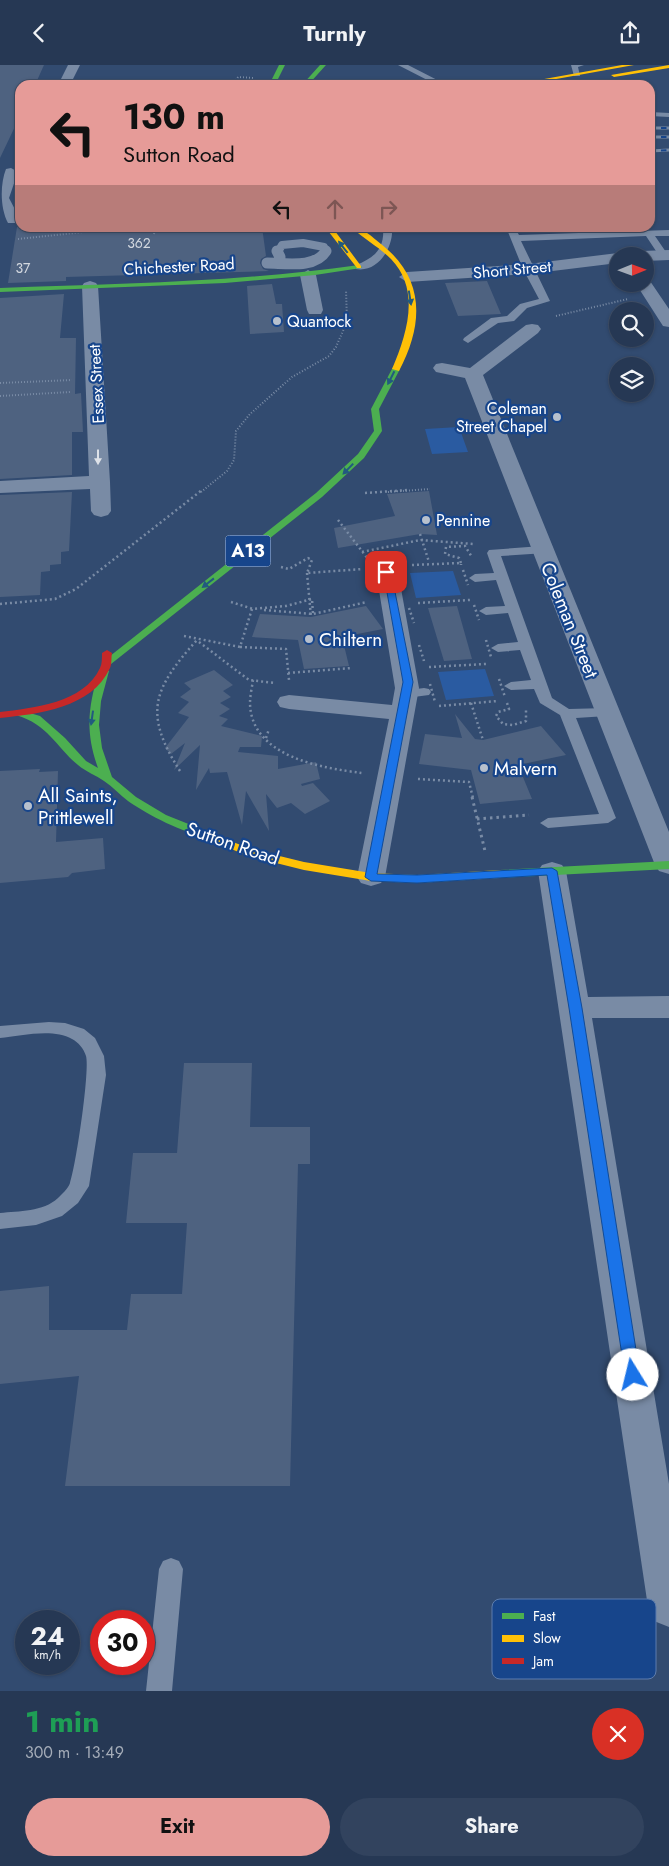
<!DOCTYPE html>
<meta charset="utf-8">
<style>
:root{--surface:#263854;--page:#32435e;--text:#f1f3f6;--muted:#a4acb8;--line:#42526b;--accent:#e69b98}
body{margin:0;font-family:Jost,sans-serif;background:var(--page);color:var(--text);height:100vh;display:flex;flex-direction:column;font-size:19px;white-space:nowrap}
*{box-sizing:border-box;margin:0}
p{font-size:16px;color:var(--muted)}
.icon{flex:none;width:28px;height:28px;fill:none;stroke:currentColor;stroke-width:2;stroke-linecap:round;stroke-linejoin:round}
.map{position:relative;height:1626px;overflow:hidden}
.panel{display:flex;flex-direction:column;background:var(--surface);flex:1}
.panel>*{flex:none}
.hud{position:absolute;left:15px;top:15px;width:640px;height:152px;border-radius:15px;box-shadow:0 1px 4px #0004,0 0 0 1px var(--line);background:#e69b98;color:#111;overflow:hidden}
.needle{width:32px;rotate:89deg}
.tools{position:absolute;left:609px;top:182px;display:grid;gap:10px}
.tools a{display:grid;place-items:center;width:45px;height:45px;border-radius:50%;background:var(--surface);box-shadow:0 1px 4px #0004,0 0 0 1px var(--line);font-size:25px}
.speed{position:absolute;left:15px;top:1545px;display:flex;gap:10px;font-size:25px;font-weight:700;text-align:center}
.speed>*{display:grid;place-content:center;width:65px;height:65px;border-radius:50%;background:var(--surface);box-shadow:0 1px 4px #0004,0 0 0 1px var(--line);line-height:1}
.speed small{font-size:12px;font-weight:400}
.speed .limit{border:8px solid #d22;background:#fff;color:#111}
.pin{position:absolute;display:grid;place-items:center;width:42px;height:42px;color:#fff;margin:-21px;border-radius:10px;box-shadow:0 2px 8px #0006}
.me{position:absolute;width:55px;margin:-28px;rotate:351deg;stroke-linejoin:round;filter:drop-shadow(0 0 4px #0008)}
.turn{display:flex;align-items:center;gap:18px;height:105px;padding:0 25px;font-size:22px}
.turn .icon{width:65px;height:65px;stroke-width:2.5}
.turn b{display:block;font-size:35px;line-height:42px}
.lanes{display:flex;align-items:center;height:48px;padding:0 25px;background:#0003;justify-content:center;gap:25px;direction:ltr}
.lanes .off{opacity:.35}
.round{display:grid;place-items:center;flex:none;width:52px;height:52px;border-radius:26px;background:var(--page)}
.summary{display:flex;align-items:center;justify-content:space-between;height:85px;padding:0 25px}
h1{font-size:30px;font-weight:700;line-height:38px;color:#1e9e55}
.button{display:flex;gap:10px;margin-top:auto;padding:10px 25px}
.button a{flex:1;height:58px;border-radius:30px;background:var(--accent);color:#111;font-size:20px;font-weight:700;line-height:58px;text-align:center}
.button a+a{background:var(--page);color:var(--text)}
header{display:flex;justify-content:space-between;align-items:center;height:65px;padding:0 25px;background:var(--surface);font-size:22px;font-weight:700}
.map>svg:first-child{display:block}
.green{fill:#2a5ba1}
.building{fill:#4e6280}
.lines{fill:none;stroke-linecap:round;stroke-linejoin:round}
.path-far2{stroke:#798ba5;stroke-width:2;stroke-dasharray:1 2;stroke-linecap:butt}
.path-far1{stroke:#798ba5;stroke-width:2.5;stroke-dasharray:2 3;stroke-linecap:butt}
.path{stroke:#798ba5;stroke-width:3;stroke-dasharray:2.5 4;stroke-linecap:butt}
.lane{fill:#798ba5;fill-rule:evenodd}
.street{fill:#798ba5;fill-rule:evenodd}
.fast{fill:#4caf50;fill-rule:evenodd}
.slow{fill:#ffc107;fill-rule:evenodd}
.jam{fill:#c62828;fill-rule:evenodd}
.rail-casing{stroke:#7a8ca4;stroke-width:3}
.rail{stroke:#17458b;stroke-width:2;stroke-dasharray:5.5;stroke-linecap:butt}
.path-bridge{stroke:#798ba5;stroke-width:2.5;stroke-dasharray:2 3;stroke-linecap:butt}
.lane-bridge-far1{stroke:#798ba5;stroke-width:8}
.lane-bridge{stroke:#798ba5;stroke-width:11}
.oneway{fill:#225a7f}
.oneway2{fill:#dee2e8}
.route{fill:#1a73e8;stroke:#114b97}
.poi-dot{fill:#b7c0cd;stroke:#17458b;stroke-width:2}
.labels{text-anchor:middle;stroke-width:4.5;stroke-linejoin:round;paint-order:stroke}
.far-number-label{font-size:14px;fill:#d3d8df}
.far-street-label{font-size:16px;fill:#fff;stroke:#17458b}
.far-poi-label{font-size:16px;fill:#fff;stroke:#17458b;text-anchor:start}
.shield{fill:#17458b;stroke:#b9c7dc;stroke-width:1}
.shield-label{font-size:18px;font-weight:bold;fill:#fff}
.street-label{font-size:19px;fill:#fff;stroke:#17458b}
.poi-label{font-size:19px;fill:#fff;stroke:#17458b;text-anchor:start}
.key{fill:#17458b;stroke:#5d7dae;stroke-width:1}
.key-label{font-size:14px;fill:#fff}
</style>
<header><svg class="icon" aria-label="back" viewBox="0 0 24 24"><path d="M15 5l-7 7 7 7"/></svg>Turnly<svg class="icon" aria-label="share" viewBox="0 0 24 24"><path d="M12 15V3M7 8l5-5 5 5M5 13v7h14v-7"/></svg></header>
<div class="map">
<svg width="669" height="1626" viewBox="0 0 669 1626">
<rect width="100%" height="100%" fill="#324b70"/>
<path class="green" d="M459,362L468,387L432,389L425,364Z
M453,506L461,530L416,533L410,508Z
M485,604L494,631L446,635L438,607Z"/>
<path class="building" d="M0,0H44L35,20H20V51L0,93Z
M17,162H262L266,191L261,194L260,198L263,204L269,206L66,212V216L8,218Z
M487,216L501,249L458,251L445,218Z
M272,219L276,239H282L284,267L250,269L247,221Z
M64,229L60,273H76L75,329L81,328L83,367H72V410L0,414V233Z
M429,426L437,470L420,469L338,483L334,463L395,451L387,429Z
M72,427L69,486L61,487V499L50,500V506L41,507L40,530L0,532V430Z
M366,541L383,564L342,572L349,601L304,604L298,575L252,572L260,549L311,552Z
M457,541L472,594L444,596L428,543Z
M214,605L233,620L223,626L231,632L220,638L230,644L219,651L228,654L221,661L262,671L261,682H240L238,687L278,691V704L316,697L320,714L301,719L302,721L313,718L330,736L305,749L291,738L277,743L266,729L269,766L246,726L242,760L227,707L210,708L209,703L196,725L200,680L174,705L185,678L171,689L165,683L189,652L178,648L189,637L180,632L191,624L184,618Z
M455,649L475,674L483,675L541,661L566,690L518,700L532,734L480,739L471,705L419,699L425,669L462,673Z
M40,704L39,707L58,706L56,777L103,773L105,804L72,808L68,812L0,818V706Z
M184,998H252L250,1062H310V1099H298L290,1421H65L79,1311L0,1319V1226L49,1221V1265H127L131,1229H182L187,1158H126L133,1088H177Z"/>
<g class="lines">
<path class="path-far2" d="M89,17L216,20
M474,19L493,16
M232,20L238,12L254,13
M154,169L155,162
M18,174L131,162
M556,251L628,234
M0,318L72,315
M0,331L70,327
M201,427L227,406L234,395L236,366L250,349L292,312L329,291L336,282L347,257L346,225
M388,427L430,424"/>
<path class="path-far1" d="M365,428L408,425
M338,455L368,494
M362,487L420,475L474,479
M461,498L459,493L445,489L446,482L465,481L472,492
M412,500L461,498V500
M281,502L289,504L308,493L312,495L307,508L363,504
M231,537L253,544
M418,538L470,535
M0,539L55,534L76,524L202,425
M264,545L313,549L367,537
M184,571L240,582L252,544L286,541L312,534L313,549
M199,577L249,615L275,618
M240,582L286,584L289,615
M429,602L486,599
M288,608L352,603
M253,615C252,622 250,631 250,638C251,692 322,703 362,708
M471,638L483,675
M507,638L509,644L498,647L496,651L503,659L513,660L526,656V645
M439,641L498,636
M266,673L269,664
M180,706C143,648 153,624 197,575
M418,714L469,717L473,733"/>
<path class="path" d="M472,732L485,786
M477,754L529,750"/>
<path class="lane" d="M398,0H408L447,20H437Z
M571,0H584L578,2L580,11H574Z
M650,47L669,48V52L650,51Z
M383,162H392C394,182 378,208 356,204V200C374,193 385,184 383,162Z
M427,162H477L473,165H431Z
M494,162L515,163L519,170L669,165V171H655L668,190L660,192L646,171L521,176L550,236L527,243L514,256L498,258L468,278L463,275L464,273L491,253L507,251L520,239L539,234L523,204L508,167Z
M542,481L546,482L548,485L546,488L501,491L552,633L569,644L607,643L614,647L607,651L576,653L616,753L608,758L548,763L540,758L548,753L599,749L560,650L540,638L534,624L511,625L504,621L511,617L531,615L520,585L498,587L491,583L498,579L518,577L508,548L486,550L479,546L486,542L505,541L496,515L475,517L469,513L475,509L494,508L487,488L489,485Z
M424,623L429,624L431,627L429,630L406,633L399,629L401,626Z
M49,957L65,958L84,964L95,973L104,991L106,1010L89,1121L78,1138L62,1151L36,1160L0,1164V1148C19,1146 43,1147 58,1133C62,1129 68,1124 70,1118C76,1101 90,1006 86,991C84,984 78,977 72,974C53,963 20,971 0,973V961Z
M171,1493L179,1496L183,1504L172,1626H146L159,1504L163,1496Z"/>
<path class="street" d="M68,0H80L70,20H58Z
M11,103L18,107L9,133L20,154L18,158H8C0,143 0,119 6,104Z
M669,185V195L645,196V191H634L642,186Z
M618,188L625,191H618V198L528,209L407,217L399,212L407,207L528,199Z
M308,205L316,210L323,245L321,249H309L307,245L300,210Z
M645,214L650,216L669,244V262L663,261L636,219H645Z
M90,216L96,218L98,221L110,417L111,446L108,450L101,452L94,450L91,446L90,424L0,428V416L89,411L82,221L84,218Z
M532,259L538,260L541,264L538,268L483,310L669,767V809L659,806L655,800L465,313L436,307L433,303L436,299L442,298L470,303L526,260Z
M387,500L395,502L398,507L419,623L385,812L381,818L371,821L361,818L357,812L389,654L289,644L280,642L277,637L280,632L289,630L392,640L395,623L376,507L379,502Z
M552,797L562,800L566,806L588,932L669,931V953H592L669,1419V1562L654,1556L648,1542L538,806L542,800Z"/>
<path class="fast" d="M279,0H285L275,20H269Z
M320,0H326L308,20H302Z
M359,200L362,202L361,203L315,210L225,218L0,227V223C120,219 240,217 359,200Z
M393,302L400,304L379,344L382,366L364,393L322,432L111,599H105L103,597L105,595L316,428L358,389L374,366L371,344Z
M104,603L109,606L101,636L99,660L102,683L112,712L136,732L166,750L201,764L202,766L201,768C188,772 140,745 128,736C120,730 113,722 104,716C96,710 86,707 78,700C55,681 49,660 16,650L15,648L20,645L40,651L65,673L86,696L98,703C85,667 88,642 99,606Z
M669,796V804L500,813L494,809L500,805Z"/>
<path class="slow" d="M622,0H634L523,20H511Z
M669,0V3L614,12L611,10Z
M325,162H332L361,201V203H357Z
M351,162C363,162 372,172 381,179C425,213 424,259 399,306L392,304C407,269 421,225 391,194C379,182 364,174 351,162Z
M197,763L251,784L304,797L371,808L417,810L500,805L506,809L500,813L417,818L371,816L304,805L248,791L193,768L192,766L193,764Z"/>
<path class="jam" d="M107,585L112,588C111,593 112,599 110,603C92,643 38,649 0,653V647C33,643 84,638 100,603C102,599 102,593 102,588Z"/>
<defs>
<path id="rail" d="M650,63H669
M650,72H669
M650,86L669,85"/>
</defs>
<use href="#rail" class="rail-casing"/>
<use href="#rail" class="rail"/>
<path class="path-bridge" d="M420,469L429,497
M463,505L468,520
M307,508L311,552
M400,509L404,523
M474,540L479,555
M409,543L414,558
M486,575L491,592
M419,580L424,596
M499,614L505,632
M430,619L435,637"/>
<path class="lane-bridge-far1" d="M278,187L282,180L303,178L324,182L326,187"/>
<path class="lane-bridge" d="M277,186L280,192
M267,198C285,198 315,204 326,186"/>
</g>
<defs><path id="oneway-solid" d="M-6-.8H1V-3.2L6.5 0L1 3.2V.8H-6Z" transform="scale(1.25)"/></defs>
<g class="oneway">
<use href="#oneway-solid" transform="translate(343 182) rotate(-128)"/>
<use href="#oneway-solid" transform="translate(410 233) rotate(81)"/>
<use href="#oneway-solid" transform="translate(391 313) rotate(117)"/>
<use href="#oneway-solid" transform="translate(348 404) rotate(134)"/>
<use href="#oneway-solid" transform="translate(208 518) rotate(142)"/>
<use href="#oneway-solid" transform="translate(92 653) rotate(98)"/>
</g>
<use class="oneway2" href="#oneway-solid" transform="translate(98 392) rotate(90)"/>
<path class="route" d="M383,505L391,507L413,617L377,809L417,810L552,803L557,806L582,943L640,1310L638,1315L633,1317L627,1315L625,1310L569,943L547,810L417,818L371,816L365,812L403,617Z"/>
<g class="poi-dot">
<circle cx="277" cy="256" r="5"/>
<circle cx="557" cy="352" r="5"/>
<circle cx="426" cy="455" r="5"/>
<circle cx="309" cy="574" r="5"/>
<circle cx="484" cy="703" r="5"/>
<circle cx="28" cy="741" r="5"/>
</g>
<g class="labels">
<g class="far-number-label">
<text x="139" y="183">362</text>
<text x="23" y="208">37</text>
</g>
<g class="far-street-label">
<text transform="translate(179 201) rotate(-3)" y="6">Chichester Road</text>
<text transform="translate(512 204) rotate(-5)" y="6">Short Street</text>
<text transform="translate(96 319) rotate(-93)" y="6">Essex Street</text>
</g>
<g class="far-poi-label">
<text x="287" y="262">Quantock</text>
<text x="547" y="349" text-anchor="end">Coleman<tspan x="547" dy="18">Street Chapel</tspan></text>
<text x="436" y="461">Pennine</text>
</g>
<rect class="shield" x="225.5" y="470.5" width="45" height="31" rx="4"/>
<g class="shield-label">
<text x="248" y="492">A13</text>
</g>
<g class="street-label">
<text transform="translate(570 555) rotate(68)" y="7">Coleman Street</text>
<text transform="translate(233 778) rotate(19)" y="7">Sutton Road</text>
</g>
<g class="poi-label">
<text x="319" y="581">Chiltern</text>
<text x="494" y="710">Malvern</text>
<text x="38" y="737">All Saints,<tspan x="38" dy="22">Prittlewell</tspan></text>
</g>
</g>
<rect x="492" y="1534" width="164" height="80" rx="8" class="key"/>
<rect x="502" y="1548" width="22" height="6" fill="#4caf50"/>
<rect x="502" y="1570" width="22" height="7" fill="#ffc107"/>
<rect x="502" y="1593" width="22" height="6" fill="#c62828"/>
<g class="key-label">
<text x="533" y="1556">Fast</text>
<text x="533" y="1578">Slow</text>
<text x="533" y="1601">Jam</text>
</g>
</svg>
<div class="tools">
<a><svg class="needle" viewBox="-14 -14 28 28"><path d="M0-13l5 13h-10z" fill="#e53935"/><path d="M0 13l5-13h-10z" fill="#a4acb8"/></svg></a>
<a><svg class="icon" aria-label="search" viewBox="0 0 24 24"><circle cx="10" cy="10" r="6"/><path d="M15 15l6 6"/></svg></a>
<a><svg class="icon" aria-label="layers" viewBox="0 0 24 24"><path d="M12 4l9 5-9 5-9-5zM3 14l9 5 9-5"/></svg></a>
</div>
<div class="speed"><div>24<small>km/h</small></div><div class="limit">30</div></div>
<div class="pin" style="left:386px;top:507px;background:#d93025"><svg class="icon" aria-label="arrive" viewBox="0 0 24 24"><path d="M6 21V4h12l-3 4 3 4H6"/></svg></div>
<svg class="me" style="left:633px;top:1310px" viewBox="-20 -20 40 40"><circle r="19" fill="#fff"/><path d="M0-13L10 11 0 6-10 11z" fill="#1a73e8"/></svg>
<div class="hud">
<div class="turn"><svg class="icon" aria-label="left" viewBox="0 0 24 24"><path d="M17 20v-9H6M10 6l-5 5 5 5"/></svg><div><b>130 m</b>Sutton Road</div></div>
<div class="lanes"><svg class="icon" aria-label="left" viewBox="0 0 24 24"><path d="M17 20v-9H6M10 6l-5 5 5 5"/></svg><svg class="icon off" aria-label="ahead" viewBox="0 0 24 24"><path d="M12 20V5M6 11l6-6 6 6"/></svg><svg class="icon off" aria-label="right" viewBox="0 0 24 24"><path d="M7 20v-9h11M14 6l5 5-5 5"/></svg></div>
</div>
</div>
<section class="panel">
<div class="summary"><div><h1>1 min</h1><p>300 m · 13:49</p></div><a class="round" style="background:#d93025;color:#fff"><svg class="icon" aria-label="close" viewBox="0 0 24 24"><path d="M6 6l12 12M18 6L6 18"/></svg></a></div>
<div class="button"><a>Exit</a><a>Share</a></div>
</section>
